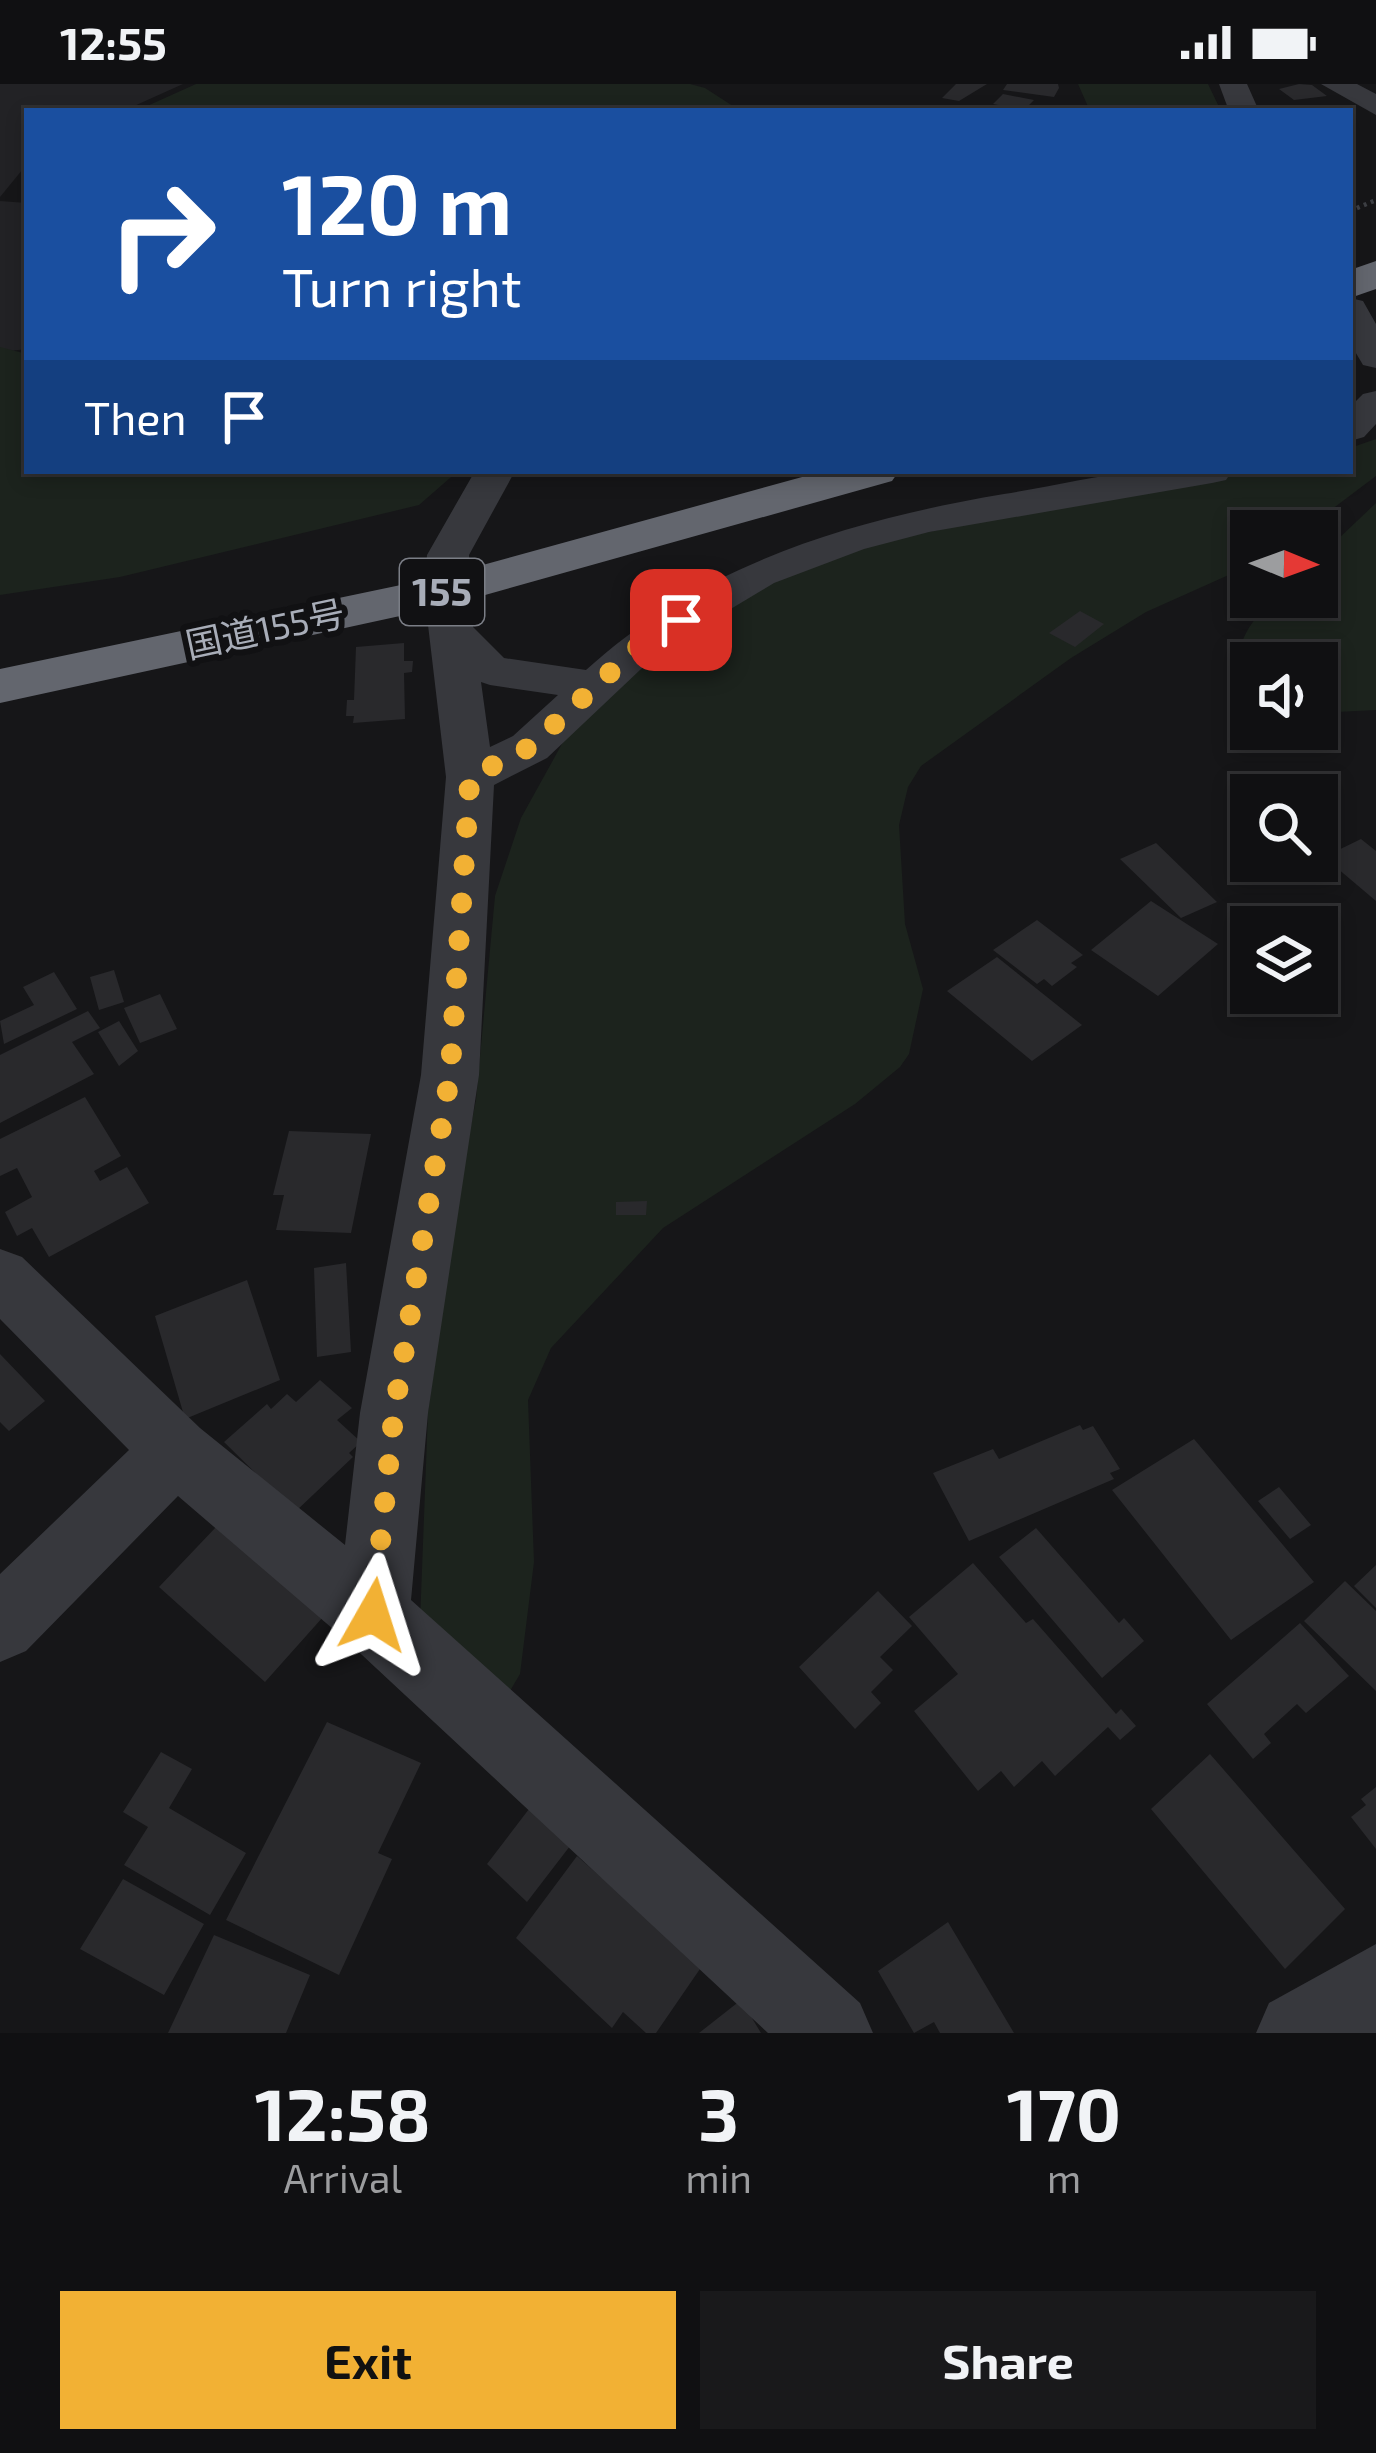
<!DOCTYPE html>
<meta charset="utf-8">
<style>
:root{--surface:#101012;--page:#19191b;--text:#f1f3f6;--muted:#9c9d9f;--line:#303032;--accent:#f2b134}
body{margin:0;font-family:"Exo 2","Noto Sans JP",sans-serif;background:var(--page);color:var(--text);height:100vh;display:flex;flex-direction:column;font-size:45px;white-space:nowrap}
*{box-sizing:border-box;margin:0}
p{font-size:39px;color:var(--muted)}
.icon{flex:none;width:66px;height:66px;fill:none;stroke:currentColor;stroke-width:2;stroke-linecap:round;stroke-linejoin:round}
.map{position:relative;height:1949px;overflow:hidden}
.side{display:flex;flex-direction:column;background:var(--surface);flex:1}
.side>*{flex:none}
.guide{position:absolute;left:24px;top:24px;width:1329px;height:366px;border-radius:0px;box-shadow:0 6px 18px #0003,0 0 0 3px var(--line);background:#1a4fa0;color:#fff;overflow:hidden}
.needle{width:78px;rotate:91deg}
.fabs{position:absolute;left:1230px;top:426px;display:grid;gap:24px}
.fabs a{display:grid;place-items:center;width:108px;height:108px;border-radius:0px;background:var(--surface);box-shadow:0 6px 18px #0003,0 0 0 3px var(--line);font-size:60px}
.pin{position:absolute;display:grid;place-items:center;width:102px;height:102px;color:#fff;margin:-51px;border-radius:24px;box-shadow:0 6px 18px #0006}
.me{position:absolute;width:132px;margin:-66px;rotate:6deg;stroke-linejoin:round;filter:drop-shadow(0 0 9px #0008)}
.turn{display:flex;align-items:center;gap:42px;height:252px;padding:0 60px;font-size:54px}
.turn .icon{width:156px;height:156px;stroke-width:2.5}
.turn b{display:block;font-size:84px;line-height:102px}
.then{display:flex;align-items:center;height:114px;padding:0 60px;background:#0003;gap:24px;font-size:45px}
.eta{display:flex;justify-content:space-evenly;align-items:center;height:204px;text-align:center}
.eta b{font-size:72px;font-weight:700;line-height:84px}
.button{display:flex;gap:24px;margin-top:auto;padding:24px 60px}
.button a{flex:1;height:138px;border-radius:0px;background:var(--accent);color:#111;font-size:48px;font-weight:700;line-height:138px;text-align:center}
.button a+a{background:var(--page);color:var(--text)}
.status{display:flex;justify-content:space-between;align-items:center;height:84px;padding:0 60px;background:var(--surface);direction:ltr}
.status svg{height:33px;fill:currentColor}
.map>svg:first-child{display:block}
.built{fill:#222225}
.green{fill:#1c231d}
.building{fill:#29292c}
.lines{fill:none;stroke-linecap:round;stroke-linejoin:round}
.path{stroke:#3d3f44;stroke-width:4.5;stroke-dasharray:3 4.5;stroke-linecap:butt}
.street{fill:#37383d;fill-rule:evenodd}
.highway{fill:#63666e;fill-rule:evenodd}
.route{stroke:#f2b134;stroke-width:21;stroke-dasharray:0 37.8}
.labels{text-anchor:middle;stroke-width:12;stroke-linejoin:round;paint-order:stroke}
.far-street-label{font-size:36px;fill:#a8adb8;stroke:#111113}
.shield{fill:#111113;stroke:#7b7e86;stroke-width:3}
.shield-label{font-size:39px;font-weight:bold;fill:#a8adb8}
</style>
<div class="status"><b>12:55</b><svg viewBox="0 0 49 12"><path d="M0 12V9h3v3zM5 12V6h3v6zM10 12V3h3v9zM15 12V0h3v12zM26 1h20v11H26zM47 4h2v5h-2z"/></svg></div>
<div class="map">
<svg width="1376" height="1949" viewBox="0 0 1376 1949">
<rect width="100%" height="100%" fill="#161618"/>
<path class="built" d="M0,0H183L123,27H27V80L0,113Z
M0,117L27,119V265L0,268Z"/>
<path class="green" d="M196,0H690L705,4L736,24L136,27Z
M1078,0H1208L1221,27H1090Z
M0,263L27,270V387H458L419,421L120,493L0,511Z
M1376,355V392L1303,447H1251V481L1146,528L1071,574L921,682L908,703L899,741L905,840L923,905L909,970L900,983L855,1020L663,1144L551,1264L528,1316L534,1478L520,1590L507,1612L420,1538L428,1328L462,1086L476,1016L495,812L521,734L568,649L656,559L827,469L1224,387H1350V364Z
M1376,419V626L1317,629V579H1251V614L1247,613C1230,565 1242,548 1274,513H1317V475Z"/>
<path class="building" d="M956,0H987L959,17L942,14Z
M1007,0H1058L1059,4L1054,13L1003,6Z
M1299,0L1312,1L1327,12L1294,16L1279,5Z
M1003,10L1034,16L1024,26L993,20Z
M1080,527L1104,540L1075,563L1049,549Z
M404,559V577H413L412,588L404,589L405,635L353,639L354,632H346L347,616H354L356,563Z
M1361,755L1376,767V817L1324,773Z
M1156,759L1217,818L1181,834L1120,775Z
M1151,817L1218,860L1158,912L1091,866Z
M1037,836L1083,871L1071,879L1077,883L1052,902L1044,895L1037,900L993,866Z
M997,873L1082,941L1032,977L947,907Z
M114,886L124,918L99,926L90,893Z
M54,888L77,925L4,960L0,937L34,921L23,903Z
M160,910L177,945L140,959L124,924Z
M88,927L100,944L72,958L94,990L0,1039V971Z
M119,937L138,967L119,982L98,948Z
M85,1013L121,1072L94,1087L100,1097L127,1083L149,1119L49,1173L32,1144L17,1152L5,1128L32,1113L17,1084L0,1092V1055Z
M289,1047L371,1050L351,1149L276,1146L284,1111H273Z
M647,1117L646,1131H616V1118Z
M346,1179L351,1268L317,1273L314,1184Z
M247,1196L280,1296L185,1335L155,1232Z
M0,1270L45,1317L9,1347L0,1338Z
M320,1296L352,1324L337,1336L361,1358L349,1369L353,1373L295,1428L224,1358L267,1320L271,1325L287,1310L296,1318Z
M1080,1341L1083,1346L1093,1342L1120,1385L1110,1389L1114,1395L969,1457L933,1389L993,1365L999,1375Z
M1194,1355L1314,1498L1231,1556L1112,1406Z
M1279,1403L1311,1441L1290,1455L1258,1417Z
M217,1442L323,1533L265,1598L159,1503Z
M1036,1444L1119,1539L1124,1534L1144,1557L1102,1594L999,1473Z
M973,1479L1026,1539L1033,1535L1116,1630L1121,1625L1136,1642L1120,1656L1108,1643L1055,1692L1042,1677L1014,1703L1001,1687L978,1707L914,1627L958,1590L909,1533Z
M1376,1481V1524L1354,1502Z
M1345,1497L1376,1527V1607L1304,1537Z
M878,1507L912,1542L880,1573L893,1586L871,1608L881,1619L855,1645L799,1583Z
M1300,1539L1349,1592L1306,1629L1297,1620L1264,1650L1271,1659L1253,1675L1207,1620Z
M327,1638L421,1679L378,1769L392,1775L339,1891L226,1836Z
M161,1668L192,1685L169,1724L246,1769L210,1831L124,1781L148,1743L123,1728Z
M1210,1670L1345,1825L1285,1885L1151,1725Z
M1376,1703V1765L1351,1733L1366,1721L1361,1715Z
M529,1725L570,1762L527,1818L487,1780Z
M577,1772L702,1882L656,1949H646L623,1928L612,1944L516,1854Z
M123,1795L204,1840L164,1911L80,1865Z
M948,1838L1014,1949H940L934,1938L914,1949L878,1887Z
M214,1851L310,1891L286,1949H168Z
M741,1916L761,1949H699Z"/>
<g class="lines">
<path class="path" d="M1350,127L1376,116"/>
<path class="street" d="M1219,0H1247L1259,27H1229Z
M1321,0H1357L1376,10V31Z
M1350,214L1363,217L1376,240V284L1363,281L1350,259Z
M1376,307V340L1364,353L1350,357V323L1363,310Z
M475,387H515L469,471L473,543L504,574L586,586C702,480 851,436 1004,410C1049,403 1094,392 1140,387C1170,384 1202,387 1232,387L1226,396L1212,399L929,448L864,465L774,499L659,568L547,674L494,701L479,991L428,1329L411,1516L860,1919L873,1949H768L347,1557L178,1412L26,1567L0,1578V1490L129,1366L0,1235V1165L22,1173L200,1344L345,1461L360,1329L421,991L446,693L424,507L427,471ZM481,598L490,601L558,611L513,652L490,663Z
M1376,1860V1949H1256L1269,1919Z"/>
<path class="highway" d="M1376,177V205L1350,214V186Z
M824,387H899L892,397L446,522L0,619V585L439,493Z"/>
</g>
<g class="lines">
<path class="route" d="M373,1531L394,1329L450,991L470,693L530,663L643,558L681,536"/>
</g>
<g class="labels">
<g class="far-street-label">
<text transform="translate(265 545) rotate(-12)" y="13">国道155号</text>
</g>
<rect class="shield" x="400" y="475" width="84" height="66" rx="9"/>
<g class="shield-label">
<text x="442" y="522">155</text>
</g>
</g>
</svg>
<div class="fabs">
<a><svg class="needle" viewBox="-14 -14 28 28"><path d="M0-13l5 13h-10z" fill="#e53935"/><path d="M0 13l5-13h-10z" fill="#9c9d9f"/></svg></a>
<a><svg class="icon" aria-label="sound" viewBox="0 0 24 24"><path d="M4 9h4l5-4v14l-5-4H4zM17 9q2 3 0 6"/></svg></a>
<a><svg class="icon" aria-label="search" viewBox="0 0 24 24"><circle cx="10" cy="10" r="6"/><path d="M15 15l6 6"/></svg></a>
<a><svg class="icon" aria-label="layers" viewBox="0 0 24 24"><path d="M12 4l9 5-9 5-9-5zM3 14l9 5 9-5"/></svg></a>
</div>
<div class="pin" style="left:681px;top:536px;background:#d93025"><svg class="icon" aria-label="arrive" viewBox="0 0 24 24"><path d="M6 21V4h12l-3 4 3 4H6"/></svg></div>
<svg class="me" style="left:373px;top:1531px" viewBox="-20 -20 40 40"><path d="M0-17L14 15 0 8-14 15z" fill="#f2b134" stroke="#fff" stroke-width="4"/></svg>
<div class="guide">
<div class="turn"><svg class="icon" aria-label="right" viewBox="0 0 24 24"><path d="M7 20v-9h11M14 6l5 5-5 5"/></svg><div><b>120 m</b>Turn right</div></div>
<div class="then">Then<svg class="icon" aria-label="arrive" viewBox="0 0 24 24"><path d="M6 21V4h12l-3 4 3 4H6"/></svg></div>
</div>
</div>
<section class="side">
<div class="eta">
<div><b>12:58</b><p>Arrival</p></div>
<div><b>3</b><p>min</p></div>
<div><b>170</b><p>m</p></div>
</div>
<div class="button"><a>Exit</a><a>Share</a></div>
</section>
